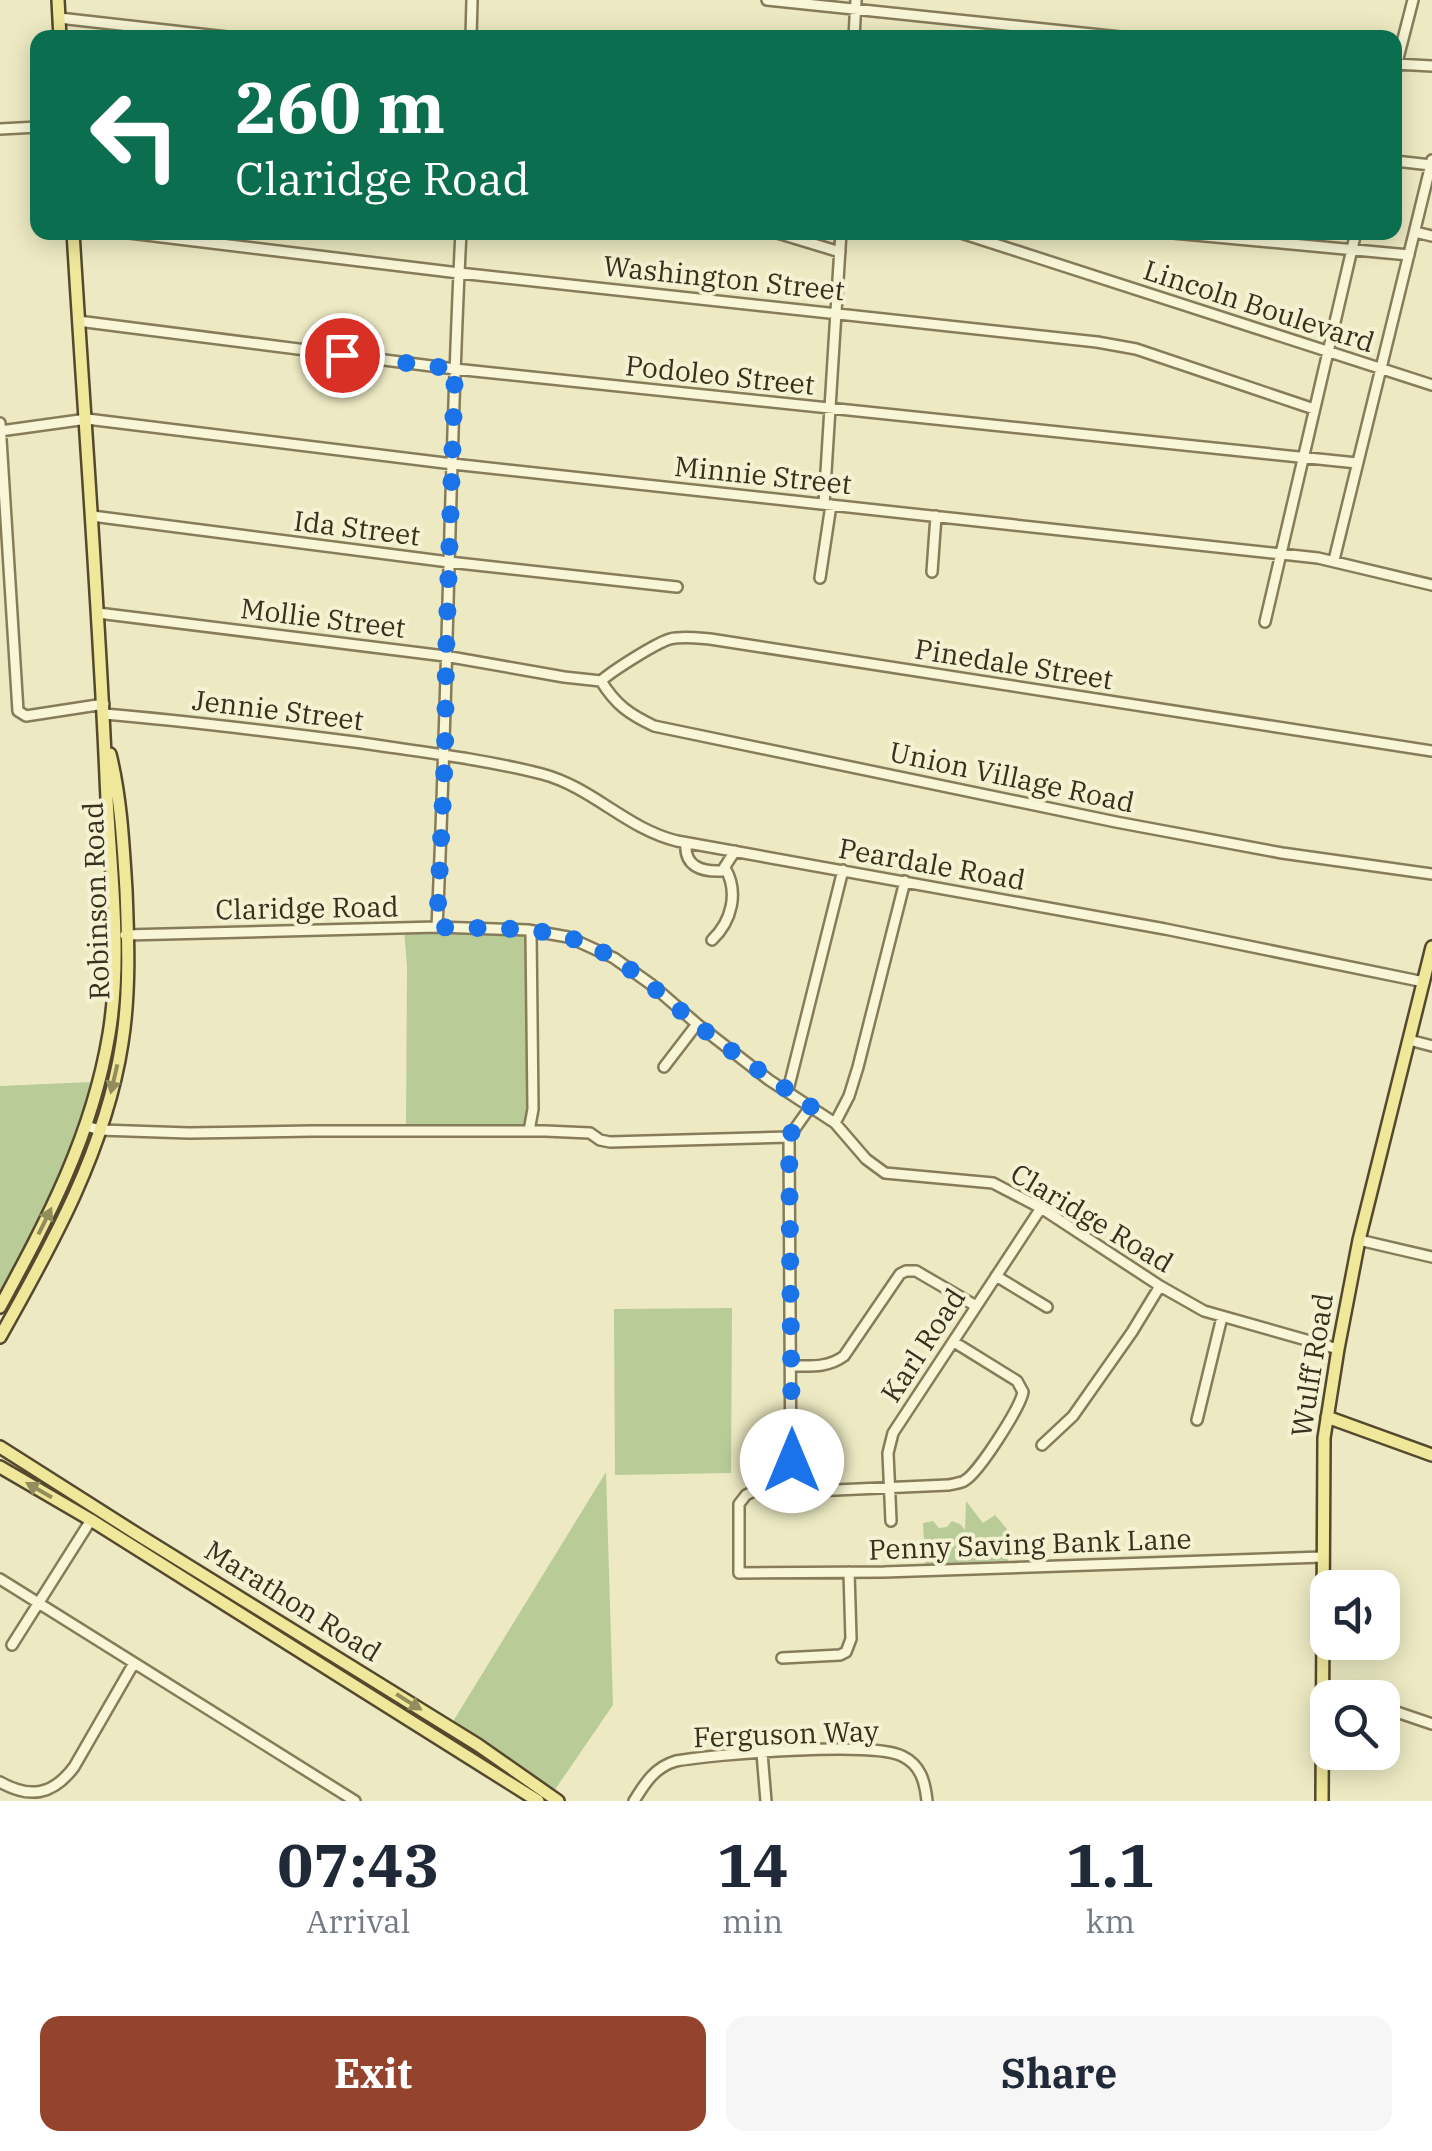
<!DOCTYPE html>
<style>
:root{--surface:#fff;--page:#f6f6f7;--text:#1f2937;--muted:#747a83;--accent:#94432c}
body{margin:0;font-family:"IBM Plex Serif",serif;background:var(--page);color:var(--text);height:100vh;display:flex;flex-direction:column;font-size:38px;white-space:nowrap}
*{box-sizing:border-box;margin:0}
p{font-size:32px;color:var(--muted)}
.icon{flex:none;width:55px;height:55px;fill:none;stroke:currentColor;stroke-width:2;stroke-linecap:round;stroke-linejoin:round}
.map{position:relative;height:1801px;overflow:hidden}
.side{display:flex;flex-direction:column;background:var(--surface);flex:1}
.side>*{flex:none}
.banner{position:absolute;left:30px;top:30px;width:1372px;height:210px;border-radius:20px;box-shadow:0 5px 25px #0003;background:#0b6e4f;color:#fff;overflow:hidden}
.tools{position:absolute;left:1310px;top:1570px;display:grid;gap:20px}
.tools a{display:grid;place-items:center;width:90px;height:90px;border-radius:20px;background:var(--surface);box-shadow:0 5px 25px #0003;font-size:50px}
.pin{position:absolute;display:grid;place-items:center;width:85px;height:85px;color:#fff;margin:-42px;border:5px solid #fff;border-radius:50%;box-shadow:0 2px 10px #0007}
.me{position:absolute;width:110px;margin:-55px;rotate:0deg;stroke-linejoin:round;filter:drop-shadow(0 0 8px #0008)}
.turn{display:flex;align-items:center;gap:35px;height:210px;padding:0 40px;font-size:45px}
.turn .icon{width:130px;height:130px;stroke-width:2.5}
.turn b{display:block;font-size:70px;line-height:85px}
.eta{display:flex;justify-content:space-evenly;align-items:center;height:170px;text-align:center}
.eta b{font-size:60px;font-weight:800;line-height:70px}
.cta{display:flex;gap:20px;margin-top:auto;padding:20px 40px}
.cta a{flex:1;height:115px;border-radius:20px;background:var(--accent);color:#fff;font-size:40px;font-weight:800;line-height:115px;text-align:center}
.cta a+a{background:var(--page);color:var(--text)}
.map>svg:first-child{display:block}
.green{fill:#b9cb97}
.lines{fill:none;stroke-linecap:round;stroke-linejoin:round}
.minor-casing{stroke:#877c5a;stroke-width:14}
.major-casing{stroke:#54492e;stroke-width:16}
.minor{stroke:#f8f6d6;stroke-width:9}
.major{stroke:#efe89b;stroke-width:11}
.oneway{fill:#938c5c}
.route{stroke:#1a73e8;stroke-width:18;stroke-dasharray:0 32.4}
.labels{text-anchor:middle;stroke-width:8;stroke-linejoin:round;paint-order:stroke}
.street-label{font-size:28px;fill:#37301e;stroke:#f4f2d2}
</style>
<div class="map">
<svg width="1432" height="1801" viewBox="0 0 1432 1801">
<rect width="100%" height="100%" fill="#edeac3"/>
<path class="green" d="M404,928L527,934L528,1125L406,1132L407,967Z
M92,1082L75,1146L39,1219L0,1292V1086Z
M732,1308L731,1473L615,1475L614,1309Z
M606,1472L613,1705L552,1794L449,1728Z
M966,1501L983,1523L995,1515L1007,1529L1008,1561L925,1564L923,1523L933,1521L939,1528L947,1527L952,1521L960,1524L965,1530Z"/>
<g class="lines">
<defs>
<path id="minor" d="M767,0L1130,38
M59,18L236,38
M471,38L472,0
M854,38L856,0
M1395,64L1432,66
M1395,70L1413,0
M0,129L38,127
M1395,161L1431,165
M121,232L459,273L1097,342L1136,349L1314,409
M774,232L840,252
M958,232L1432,385
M1162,232L1409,255
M1415,232L1432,236
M78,321L455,369L1357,463
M0,423L18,711L26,716L104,704
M0,431L87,419L453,464L1318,558L1432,585
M824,504L841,232
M92,516L449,562L677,587
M1334,560L1432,160
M932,572L936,516
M820,578L831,505
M98,613L445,656L564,677L601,681
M1265,622L1356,232
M601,681C616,705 629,714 654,726L1116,822L1282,853L1432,874
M601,681C612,671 656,643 670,639C682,636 697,638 710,639L1432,751
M104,714C191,721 276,732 362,743C422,752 483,759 542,774C592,787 627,829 677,841L1165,929L1424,982
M686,843C684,866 701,872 722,871L735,851
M437,927C448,696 449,464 461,232
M125,935L437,927L528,930L568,937L614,958L652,985L697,1024L769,1080L835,1123L866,1159L885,1173L993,1183L1041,1208L1160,1286L1204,1311L1338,1349
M712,940C732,921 739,892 725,868
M1409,1040L1432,1046
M664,1067L697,1024
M788,1090L843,870
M835,1123L849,1096L858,1067L905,881
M86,1126L100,1130L189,1133L312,1131H545L590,1133L600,1140L610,1142L789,1137
M529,1131L533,1109L531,931
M1359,1240L1432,1257
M996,1276L1047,1307
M954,1342L1017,1381L1023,1392C1020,1408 978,1474 964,1481C964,1482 949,1485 948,1485L791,1492L754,1491L746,1495L739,1504V1573L884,1572L1323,1557
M792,1366C810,1366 828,1368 844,1356L900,1274L906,1271H916L976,1306
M1197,1420L1222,1317
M1042,1445L1073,1416L1132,1332L1160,1286
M791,1492L789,1137L811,1106
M891,1521L888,1453L893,1433L1041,1208
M0,1579L355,1801
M12,1645L91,1520
M782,1658L840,1655L846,1652L851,1639L849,1572
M1322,1687L1354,1698
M1382,1707L1432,1724
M762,1753L766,1801
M0,1782C30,1799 53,1795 74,1767L134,1663
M634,1801C645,1783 655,1767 676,1761C715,1754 872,1741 902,1756C921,1765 925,1782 927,1801"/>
<path id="major" d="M58,0L60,38
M0,1307C48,1218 92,1136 109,1034C123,950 109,862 106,777C98,595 84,414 73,232
M0,1337C52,1245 106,1148 122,1043C130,992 128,941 126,890C123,844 121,799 110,754
M1327,1417L1432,1455
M0,1447L137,1534L478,1745L558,1801
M0,1467L91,1520L538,1801
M1322,1801L1324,1438L1338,1349L1359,1240L1432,947"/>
</defs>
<use href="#minor" class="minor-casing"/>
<use href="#major" class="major-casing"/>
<use href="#minor" class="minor"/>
<use href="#major" class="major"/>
</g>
<defs><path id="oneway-solid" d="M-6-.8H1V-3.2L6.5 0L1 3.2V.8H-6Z" transform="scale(2.5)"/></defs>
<g class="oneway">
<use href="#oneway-solid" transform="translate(114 1079) rotate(103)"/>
<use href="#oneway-solid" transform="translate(45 1221) rotate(-64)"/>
<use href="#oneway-solid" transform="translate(39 1490) rotate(-150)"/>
<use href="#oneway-solid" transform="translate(409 1702) rotate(32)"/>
</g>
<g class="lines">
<path class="route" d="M342,355L455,369L446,656L445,755L437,927C477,929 520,926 559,935C617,949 654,990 699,1026C735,1055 773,1080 811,1106L789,1136L792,1461"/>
</g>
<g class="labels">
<g class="street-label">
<text transform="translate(724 278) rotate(6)" y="10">Washington Street</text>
<text transform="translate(1259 306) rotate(18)" y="10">Lincoln Boulevard</text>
<text transform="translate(720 375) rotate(6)" y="10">Podoleo Street</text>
<text transform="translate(763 475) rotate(6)" y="10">Minnie Street</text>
<text transform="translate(357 528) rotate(7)" y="10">Ida Street</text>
<text transform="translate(323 618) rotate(7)" y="10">Mollie Street</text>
<text transform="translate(1014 664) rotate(9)" y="10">Pinedale Street</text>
<text transform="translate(278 710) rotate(7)" y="10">Jennie Street</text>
<text transform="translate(1012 777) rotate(12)" y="10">Union Village Road</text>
<text transform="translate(932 864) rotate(10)" y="10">Peardale Road</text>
<text transform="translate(96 901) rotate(-92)" y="10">Robinson Road</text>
<text transform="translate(307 908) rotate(-1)" y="10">Claridge Road</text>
<text transform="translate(1092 1218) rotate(31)" y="10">Claridge Road</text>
<text transform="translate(923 1345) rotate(-57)" y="10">Karl Road</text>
<text transform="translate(1312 1365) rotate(-81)" y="10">Wulff Road</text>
<text transform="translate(1030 1544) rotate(-2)" y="10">Penny Saving Bank Lane</text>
<text transform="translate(293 1601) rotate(32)" y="10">Marathon Road</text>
<text transform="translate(786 1734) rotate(-2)" y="10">Ferguson Way</text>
</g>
</g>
</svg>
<div class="tools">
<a><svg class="icon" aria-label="sound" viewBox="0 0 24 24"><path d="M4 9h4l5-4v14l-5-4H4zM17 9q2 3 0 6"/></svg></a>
<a><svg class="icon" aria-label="search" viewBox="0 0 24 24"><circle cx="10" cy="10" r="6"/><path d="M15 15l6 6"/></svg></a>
</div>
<div class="pin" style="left:342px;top:355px;background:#d93025"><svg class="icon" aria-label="arrive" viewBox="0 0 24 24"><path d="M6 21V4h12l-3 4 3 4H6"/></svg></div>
<svg class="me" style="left:792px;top:1461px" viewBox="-20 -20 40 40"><circle r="19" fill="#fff"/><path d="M0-13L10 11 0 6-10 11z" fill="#1a73e8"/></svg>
<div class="banner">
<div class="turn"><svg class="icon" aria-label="left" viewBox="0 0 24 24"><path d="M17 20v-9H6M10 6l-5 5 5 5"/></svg><div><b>260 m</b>Claridge Road</div></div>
</div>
</div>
<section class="side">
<div class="eta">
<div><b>07:43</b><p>Arrival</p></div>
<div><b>14</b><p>min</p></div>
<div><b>1.1</b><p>km</p></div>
</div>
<div class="cta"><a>Exit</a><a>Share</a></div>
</section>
